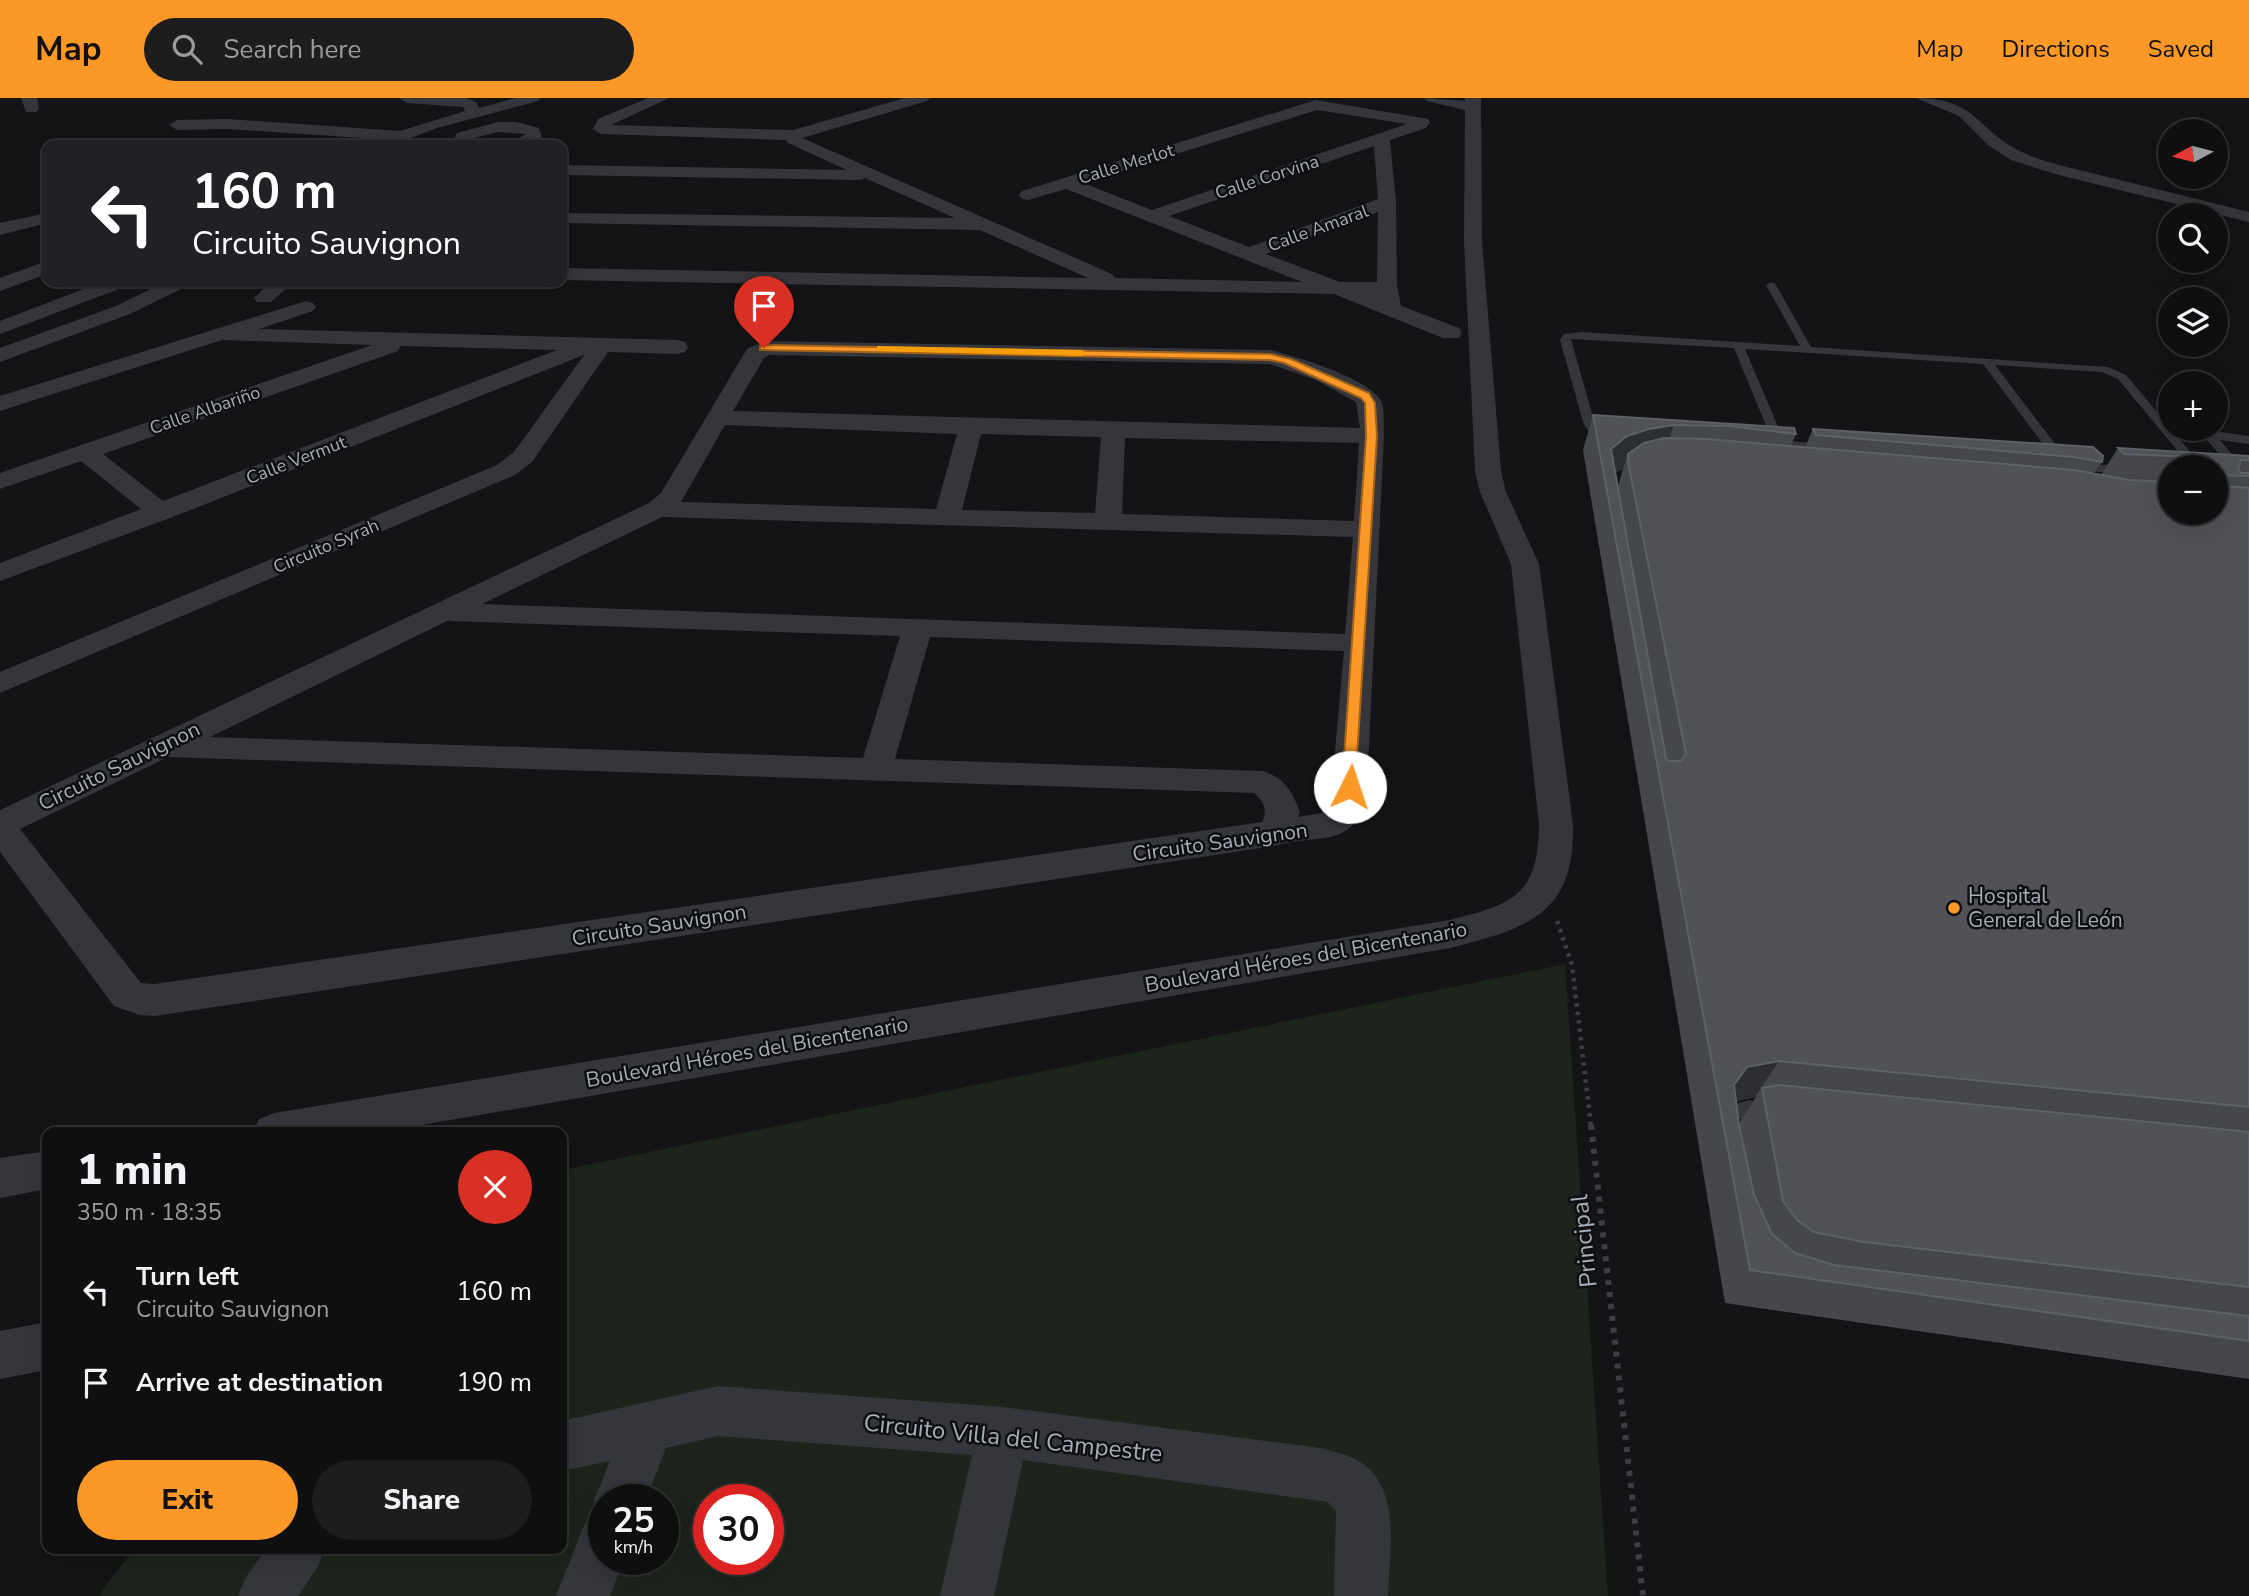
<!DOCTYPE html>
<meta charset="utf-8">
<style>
:root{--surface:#0f0f10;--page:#1d1d1e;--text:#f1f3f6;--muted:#9b9c9f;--line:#2f2f30;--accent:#fb9827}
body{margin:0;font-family:"Nunito Sans",sans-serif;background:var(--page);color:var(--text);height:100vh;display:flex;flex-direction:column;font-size:26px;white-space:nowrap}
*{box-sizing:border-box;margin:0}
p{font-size:23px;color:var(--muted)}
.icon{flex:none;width:38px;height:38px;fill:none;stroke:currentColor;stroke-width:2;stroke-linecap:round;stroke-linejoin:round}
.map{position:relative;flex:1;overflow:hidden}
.sheet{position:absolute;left:42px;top:1029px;width:525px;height:427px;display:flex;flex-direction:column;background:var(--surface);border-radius:14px;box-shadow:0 7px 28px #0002,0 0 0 2px var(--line)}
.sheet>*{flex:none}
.guide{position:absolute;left:42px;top:42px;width:525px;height:147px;border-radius:14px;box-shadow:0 7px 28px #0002,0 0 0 2px var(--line);background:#202124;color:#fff;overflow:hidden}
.needle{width:46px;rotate:263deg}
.buttons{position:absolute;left:2158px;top:21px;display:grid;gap:14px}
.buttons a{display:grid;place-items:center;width:70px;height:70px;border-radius:50%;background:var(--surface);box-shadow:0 7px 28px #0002,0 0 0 2px var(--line);font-size:35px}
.speed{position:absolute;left:588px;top:1386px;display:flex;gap:14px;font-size:35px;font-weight:700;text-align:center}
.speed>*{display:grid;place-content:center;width:91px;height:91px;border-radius:50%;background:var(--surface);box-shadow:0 7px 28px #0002,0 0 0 2px var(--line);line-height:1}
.speed small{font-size:18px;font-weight:400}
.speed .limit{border:10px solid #d22;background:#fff;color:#111}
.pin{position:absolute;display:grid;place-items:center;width:60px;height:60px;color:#fff;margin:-72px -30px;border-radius:50% 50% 50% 0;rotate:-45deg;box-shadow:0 0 7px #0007}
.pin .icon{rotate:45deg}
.me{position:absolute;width:77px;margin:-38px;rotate:4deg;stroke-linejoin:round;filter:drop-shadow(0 0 5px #0008)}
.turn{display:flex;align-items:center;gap:24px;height:147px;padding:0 35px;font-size:32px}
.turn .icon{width:91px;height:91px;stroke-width:2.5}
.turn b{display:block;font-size:49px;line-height:60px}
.round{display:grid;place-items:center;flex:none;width:74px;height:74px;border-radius:37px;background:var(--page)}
.summary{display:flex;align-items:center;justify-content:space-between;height:119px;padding:0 35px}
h1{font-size:42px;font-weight:800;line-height:52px}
.cta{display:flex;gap:14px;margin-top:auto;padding:14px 35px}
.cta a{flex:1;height:80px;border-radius:42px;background:var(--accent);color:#111;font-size:28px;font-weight:800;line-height:80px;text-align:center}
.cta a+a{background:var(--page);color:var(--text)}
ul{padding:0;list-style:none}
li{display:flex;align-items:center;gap:21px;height:91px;padding:0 35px}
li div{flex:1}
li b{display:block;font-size:26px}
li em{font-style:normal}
header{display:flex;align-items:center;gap:42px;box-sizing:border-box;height:98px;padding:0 35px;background:var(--accent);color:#111}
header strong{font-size:33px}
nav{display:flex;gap:38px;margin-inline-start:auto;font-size:24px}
.search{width:490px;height:63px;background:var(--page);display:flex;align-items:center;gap:18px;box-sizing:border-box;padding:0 24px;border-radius:38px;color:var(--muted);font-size:26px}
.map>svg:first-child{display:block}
.green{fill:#1c241c;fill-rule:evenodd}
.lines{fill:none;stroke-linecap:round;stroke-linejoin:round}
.path-far1{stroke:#3b3e42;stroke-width:4.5;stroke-dasharray:3.5 5;stroke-linecap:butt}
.path{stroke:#3b3e42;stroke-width:6;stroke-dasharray:5 7;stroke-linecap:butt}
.lane{fill:#35363b;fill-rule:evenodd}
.street{fill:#35363b;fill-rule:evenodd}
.wall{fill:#45474b;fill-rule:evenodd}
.shaded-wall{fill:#2d2e31}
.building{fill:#505257;stroke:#5d6066;stroke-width:2}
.route{fill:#fb9827;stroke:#a36319;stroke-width:2}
.slow{fill:#f59e0b}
.poi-dot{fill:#fb9827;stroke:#0f0f11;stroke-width:2.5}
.labels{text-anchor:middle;stroke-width:5;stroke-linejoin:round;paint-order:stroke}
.far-street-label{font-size:18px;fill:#a5adb7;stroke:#0f0f11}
.street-label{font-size:21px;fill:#a5adb7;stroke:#0f0f11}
.poi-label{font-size:21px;fill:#a5adb7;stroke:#0f0f11;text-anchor:start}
.near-street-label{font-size:24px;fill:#a5adb7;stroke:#0f0f11}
</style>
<header>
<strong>Map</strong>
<div class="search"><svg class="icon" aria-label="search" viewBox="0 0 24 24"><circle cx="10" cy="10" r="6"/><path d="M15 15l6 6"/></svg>Search here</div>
<nav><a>Map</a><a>Directions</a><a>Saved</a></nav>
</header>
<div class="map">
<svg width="2249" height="1498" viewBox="0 0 2249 1498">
<rect width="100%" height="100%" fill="#141416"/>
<path class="green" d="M1565,866L1608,1498H98L134,1451H562V1072ZM604,1402H663V1461H604ZM709,1402H768V1461H709Z"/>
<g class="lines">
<path class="path-far1" d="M1557,823L1572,867L1591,1029"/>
<path class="path" d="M1591,1027L1643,1498"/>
<path class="lane" d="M1771,184L1776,187L1811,249L2108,269L2126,277L2203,369H2191L2118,281L2102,274L1995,267L2068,363L2062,367L2058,366L1983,266L1745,251L1784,343L1830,346L1836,350L1830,354L1787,351L1781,354L1764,346L1772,342L1734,250L1571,241L1594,323L1597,327L1616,334L1610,338L1589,333L1584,327L1560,242L1564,236L1582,234L1800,248L1766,187Z
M2198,331L2249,338V346L2220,342L2246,373V379L2237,383L2216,382V374L2235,375Z
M2074,365L2170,371V379L2070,372L2068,369Z
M1749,1002L1779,1007L1783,1013L1779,1019L1772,1022L1738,1021L1733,1037L1725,1039L1717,1037L1714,1030L1720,1011Z"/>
<path class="street" d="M21,0H37L39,11L36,14H26Z
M399,0H466L476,4L479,10L515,0H541L538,3L437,30L392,47H370L378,41L227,31L177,32L169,27L177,22L227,21L400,33L465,13L463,9L407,5Z
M648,0H669L611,27L793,32L905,0H930L927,3L802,40L1112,176L1115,180L1302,184L1066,91L1028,102L1022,101L1019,97L1022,93L1316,2L1428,21L1430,24L1426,30L1390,42L1396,104L1397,188L1401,208L1459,230L1462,235L1459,240H1443L1334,196L562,182V170L1088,180L980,132L562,125V115L955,120L865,80L859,82L562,77V67L847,72L788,45L786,42L601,36L593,31L598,21ZM1317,12L1407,26L1152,112L1083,85ZM1374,48L1378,101L1249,149L1169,118ZM1378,114L1377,184H1340L1266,156Z
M1424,0L1465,3V0H1481L1482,144L1501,373L1506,394L1539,466L1573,727C1575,818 1526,830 1450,850L381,1034H253L259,1021L274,1015L1450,822C1513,806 1538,798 1539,727L1511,466L1480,394L1475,373L1464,144L1465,12L1427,3Z
M1916,0C1977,0 1976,32 2022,54C2047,66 2077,71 2104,78C2152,90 2201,102 2249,114V124L2055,76L2011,62L1988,47L1959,18Z
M498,24H516L539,30L542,39L531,47H511L525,36L498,34L470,41L467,47H451L457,35Z
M47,115V125L0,137V125Z
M47,163V176L0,193V180Z
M102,184H130L127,188L0,236V223Z
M165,184H190L187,188L130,216L0,264V250L116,208Z
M271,184H293L271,204H257L254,200Z
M306,203L313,205L316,209L313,213L259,231L677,242L685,244L688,249L685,254L677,256L608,254L532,364L515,377L0,595V574L497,367L514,354L584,257L170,420L0,483V465L141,411L81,363L0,391V375L372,247L222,242L0,313V298ZM401,248L557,252L163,403L103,356L398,253Z
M764,243L1270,252C1294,258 1373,281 1382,305C1385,315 1383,328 1384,338L1367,689C1357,754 1323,734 1274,748L155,918L140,917L114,908L0,754V712L649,405L661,395L747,251ZM769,257L1270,266L1316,282L1356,304L1360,330L733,313L764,260ZM725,327L957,336L936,411L681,404ZM981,336L1101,339L1095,415L962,412ZM1125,340L1359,345L1354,423L1122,416ZM662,419L1353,439L1345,536L482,506ZM449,522L450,523L900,538L863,660L210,639ZM930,539L1344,553L1330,709L1322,715L1298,719L1300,715C1293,694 1284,679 1262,673L895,661ZM168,659L1254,695C1264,704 1268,711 1262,724L155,886L141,885L20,731Z
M47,1053V1091L0,1100V1060Z
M47,1224V1272L0,1281V1233Z
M718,1288L1003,1309L1321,1350C1334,1354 1351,1357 1362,1365C1402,1393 1389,1456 1388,1498H1334L1336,1414L1328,1404L1023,1362L994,1498H940L972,1357L718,1338L666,1350L646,1402H604V1461H624L610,1498H556L585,1425L601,1419L594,1402L610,1363L562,1373V1323Z
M266,1451H325L317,1470L298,1498H238L246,1479Z"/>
</g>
<path class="wall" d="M1593,317L1794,330L1796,336L1791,348L1805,349L1813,331L2093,349L2102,364L2094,375L2101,377L2118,350L2249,358V1281L1725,1205L1583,352ZM2170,369H2216V415H2170ZM1623,371L1618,388L1615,375ZM1756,999L1739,1025L1736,1003Z"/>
<path class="shaded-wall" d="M1674,327L1662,362L1628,356L1623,371L1616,374L1605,383L1611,351L1627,338L1649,331Z
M1779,963L1755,999L1724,1005L1734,987L1747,969Z"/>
<path class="building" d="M1593,317L1794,330L1796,336L1729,328L1674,327L1649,331L1627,338L1611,351L1666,661L1669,663H1681L1686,656L1628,364V356L1644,345L1664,340L1707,341L2074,372L2129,382L2170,384V415H2216V387L2249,390V1009L1779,963L1747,969L1734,987L1739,1027L1754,1097L1772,1136L1795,1155L1834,1167L2249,1218V1243L1750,1172Z
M1813,331L2093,349L2103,358L2102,364L2074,359L1816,337Z
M2118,350L2249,358V362H2241L2238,372L2241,375H2249V378L2216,377V369H2194L2196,361L2194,359L2124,356Z
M1779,987L2249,1034V1189L1864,1144L1814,1134L1797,1122L1783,1103L1762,990Z"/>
<path class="route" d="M764,247L1270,256L1291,261L1369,295L1375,305L1377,338L1355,692L1350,694L1342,689L1366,338L1365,305L1361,300L1284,265L1270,262L760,252V248Z"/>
<path class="slow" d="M877,248L1082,252L1087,255L1082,258L881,253H877Z"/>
<circle class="poi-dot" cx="1954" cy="810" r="7"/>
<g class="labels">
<g class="far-street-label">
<text transform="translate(1126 66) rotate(-17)" y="6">Calle Merlot</text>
<text transform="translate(1267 79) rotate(-18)" y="6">Calle Corvina</text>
<text transform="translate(1318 130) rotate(-20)" y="6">Calle Amaral</text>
<text transform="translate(205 312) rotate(-19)" y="6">Calle Albariño</text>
<text transform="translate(296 362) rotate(-21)" y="6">Calle Vermut</text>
<text transform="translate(326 448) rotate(-23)" y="6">Circuito Syrah</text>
</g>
<g class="street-label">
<text transform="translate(119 668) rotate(-26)" y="7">Circuito Sauvignon</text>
<text transform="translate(1220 744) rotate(-8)" y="7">Circuito Sauvignon</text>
<text transform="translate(659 827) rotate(-9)" y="7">Circuito Sauvignon</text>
<text transform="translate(1306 859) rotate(-10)" y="7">Boulevard Héroes del Bicentenario</text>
<text transform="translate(747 954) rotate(-10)" y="7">Boulevard Héroes del Bicentenario</text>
</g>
<g class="poi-label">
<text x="1968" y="805">Hospital<tspan x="1968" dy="24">General de León</tspan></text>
</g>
<g class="near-street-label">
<text transform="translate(1584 1143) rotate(-96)" y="8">Principal</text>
<text transform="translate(1013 1340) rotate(6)" y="8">Circuito Villa del Campestre</text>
</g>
</g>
</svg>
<div class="buttons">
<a><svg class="needle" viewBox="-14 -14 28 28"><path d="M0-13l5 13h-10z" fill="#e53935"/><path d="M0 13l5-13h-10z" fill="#9b9c9f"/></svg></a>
<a><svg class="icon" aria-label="search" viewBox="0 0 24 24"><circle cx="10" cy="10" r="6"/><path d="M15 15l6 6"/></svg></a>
<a><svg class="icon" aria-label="layers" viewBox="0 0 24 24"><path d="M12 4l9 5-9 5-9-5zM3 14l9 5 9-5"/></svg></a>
<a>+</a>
<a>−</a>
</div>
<div class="speed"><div>25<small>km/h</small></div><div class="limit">30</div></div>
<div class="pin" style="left:764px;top:250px;background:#d93025"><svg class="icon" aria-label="arrive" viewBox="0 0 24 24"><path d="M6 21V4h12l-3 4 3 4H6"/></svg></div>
<svg class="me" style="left:1350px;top:689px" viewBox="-20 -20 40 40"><circle r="19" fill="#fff"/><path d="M0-13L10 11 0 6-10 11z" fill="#fb9827"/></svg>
<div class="guide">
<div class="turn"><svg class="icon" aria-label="left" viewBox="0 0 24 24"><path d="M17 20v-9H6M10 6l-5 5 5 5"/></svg><div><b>160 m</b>Circuito Sauvignon</div></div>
</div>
<section class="sheet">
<div class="summary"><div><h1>1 min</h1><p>350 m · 18:35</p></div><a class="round" style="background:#d93025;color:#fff"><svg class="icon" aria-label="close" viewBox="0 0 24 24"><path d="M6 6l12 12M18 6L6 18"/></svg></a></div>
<ul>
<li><svg class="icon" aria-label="left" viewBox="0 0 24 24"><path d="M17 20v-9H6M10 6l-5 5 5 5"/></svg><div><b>Turn left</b><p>Circuito Sauvignon</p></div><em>160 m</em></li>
<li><svg class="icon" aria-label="arrive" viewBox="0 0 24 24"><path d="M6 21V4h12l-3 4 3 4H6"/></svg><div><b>Arrive at destination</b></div><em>190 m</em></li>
</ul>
<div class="cta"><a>Exit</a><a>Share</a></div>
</section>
</div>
